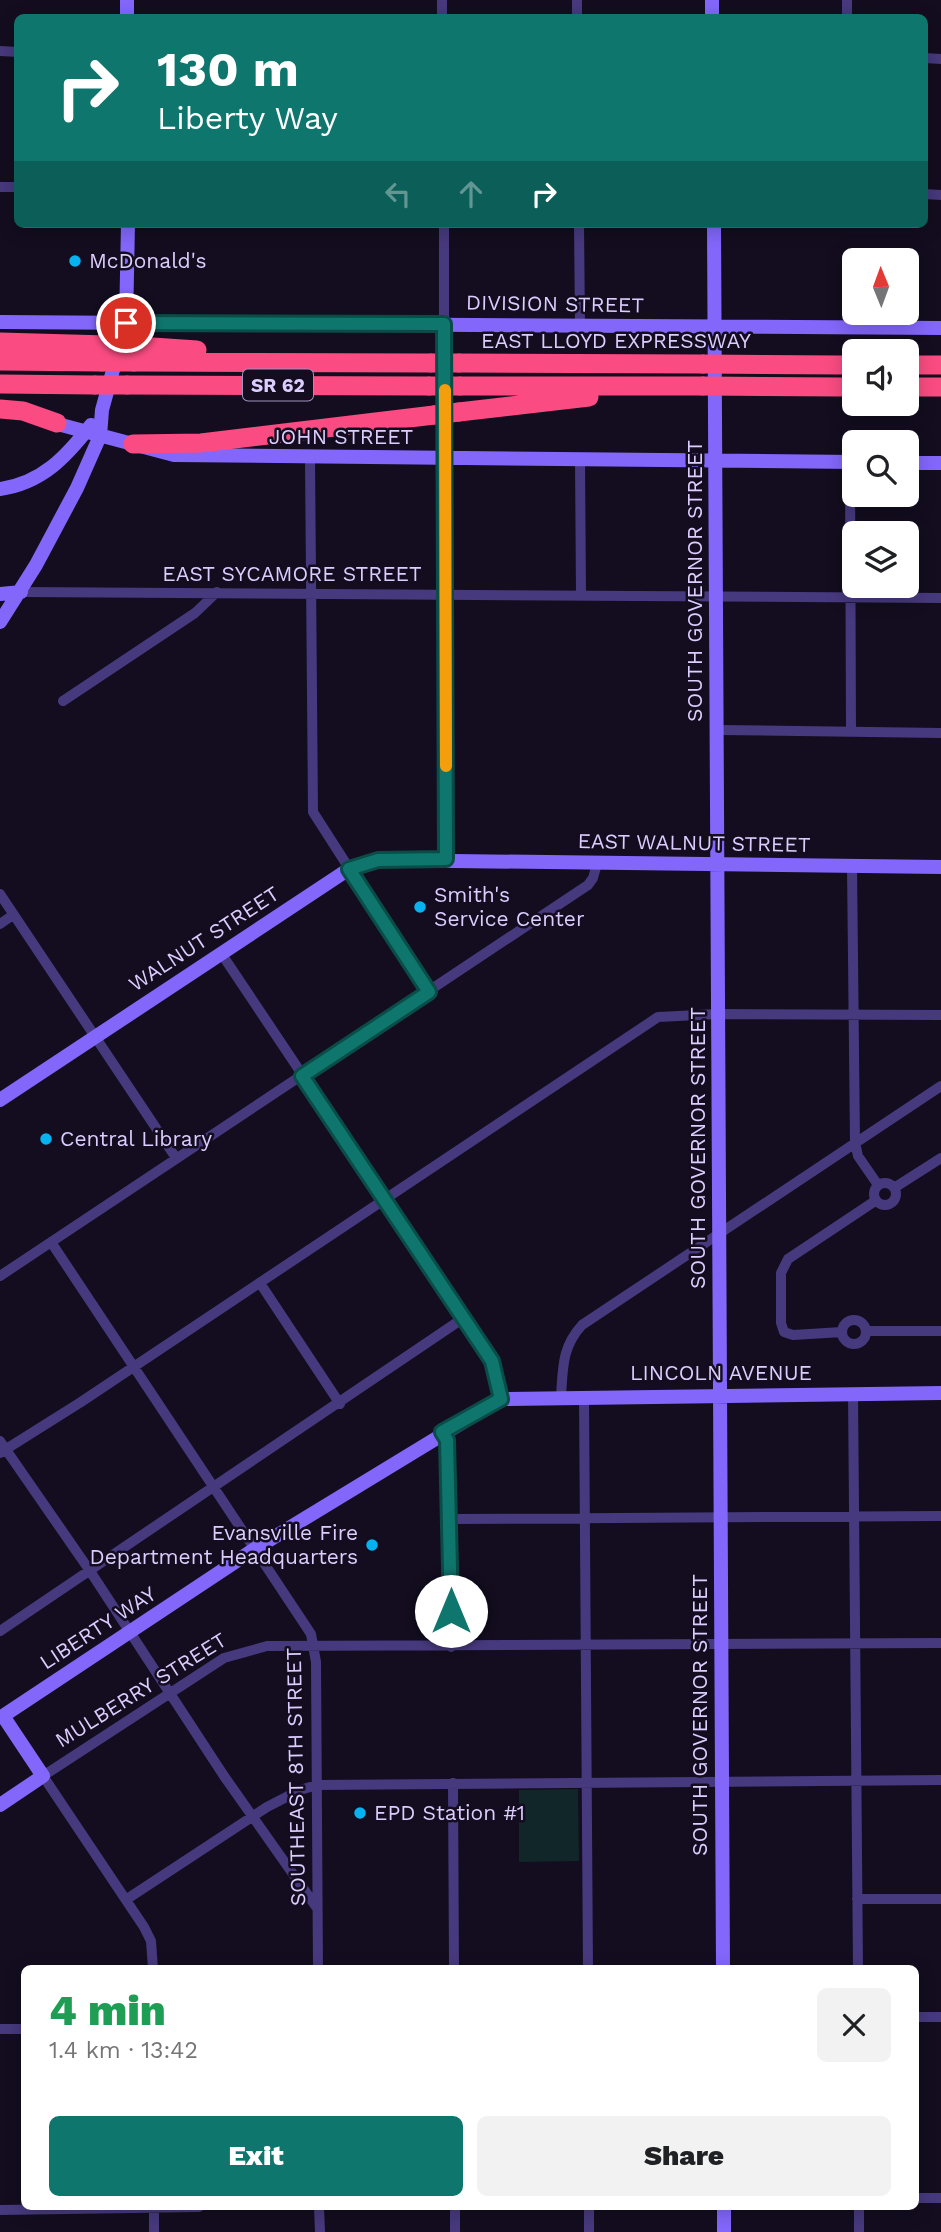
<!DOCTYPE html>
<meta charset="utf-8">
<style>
:root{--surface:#fff;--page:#f2f2f2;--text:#202124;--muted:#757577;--accent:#0f766e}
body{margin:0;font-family:"Work Sans",sans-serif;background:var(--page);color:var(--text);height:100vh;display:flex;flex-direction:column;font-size:26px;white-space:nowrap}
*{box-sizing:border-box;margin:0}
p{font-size:23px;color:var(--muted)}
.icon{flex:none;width:38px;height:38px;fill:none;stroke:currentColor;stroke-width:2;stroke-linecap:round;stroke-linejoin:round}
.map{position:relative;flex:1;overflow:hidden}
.panel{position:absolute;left:21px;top:1965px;width:898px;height:245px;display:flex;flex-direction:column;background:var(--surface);border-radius:10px;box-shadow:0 4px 18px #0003}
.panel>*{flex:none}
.hud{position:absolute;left:14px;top:14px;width:914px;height:214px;border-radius:10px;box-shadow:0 4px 18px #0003;background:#0f766e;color:#fff;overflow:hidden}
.needle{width:46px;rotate:359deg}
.controls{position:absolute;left:842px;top:248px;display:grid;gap:14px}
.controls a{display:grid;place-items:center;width:77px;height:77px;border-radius:10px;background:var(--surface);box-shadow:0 4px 18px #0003;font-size:35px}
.pin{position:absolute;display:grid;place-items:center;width:60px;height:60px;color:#fff;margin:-30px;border:4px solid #fff;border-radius:50%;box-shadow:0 2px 7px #0007}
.me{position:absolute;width:77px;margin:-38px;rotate:0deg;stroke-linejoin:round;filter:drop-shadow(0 0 5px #0008)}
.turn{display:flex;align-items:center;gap:24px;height:147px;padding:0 28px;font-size:32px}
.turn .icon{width:91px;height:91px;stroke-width:2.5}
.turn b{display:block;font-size:49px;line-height:60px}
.lanes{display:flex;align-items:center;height:66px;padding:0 28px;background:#0003;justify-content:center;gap:35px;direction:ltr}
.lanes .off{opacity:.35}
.round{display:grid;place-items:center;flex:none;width:74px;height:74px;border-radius:10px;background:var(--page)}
.summary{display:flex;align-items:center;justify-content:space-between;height:119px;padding:0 28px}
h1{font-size:42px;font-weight:800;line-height:52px;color:#1e9e55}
.primary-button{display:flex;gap:14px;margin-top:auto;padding:14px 28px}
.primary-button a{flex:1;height:80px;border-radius:10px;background:var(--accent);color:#fff;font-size:28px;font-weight:800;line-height:80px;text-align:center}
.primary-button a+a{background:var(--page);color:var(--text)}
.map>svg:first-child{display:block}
.green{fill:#102629}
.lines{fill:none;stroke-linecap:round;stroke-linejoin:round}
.street{stroke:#47397d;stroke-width:10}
.secondary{stroke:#8367fb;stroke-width:14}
.highway{stroke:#fa4c82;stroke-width:19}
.highway-bridge{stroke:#fa4c82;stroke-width:19}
.route-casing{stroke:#0a4d48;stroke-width:18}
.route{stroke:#0f766e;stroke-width:12}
.slow{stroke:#f59e0b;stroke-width:12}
.poi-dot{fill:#07b2f0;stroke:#130d1f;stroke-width:2.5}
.labels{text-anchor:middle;stroke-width:5;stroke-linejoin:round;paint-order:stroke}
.shield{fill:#130d1f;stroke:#9f93bb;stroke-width:2}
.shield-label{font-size:19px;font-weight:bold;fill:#dbcdfe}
.poi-label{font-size:21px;fill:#dbcdfe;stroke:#130d1f;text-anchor:start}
.street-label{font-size:21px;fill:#dbcdfe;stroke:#130d1f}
</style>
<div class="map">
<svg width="941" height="2232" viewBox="0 0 941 2232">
<rect width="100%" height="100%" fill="#130d1f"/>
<path class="green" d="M578,1789L579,1861L519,1862V1790Z"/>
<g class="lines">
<path class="street" d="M442,0V18
M577,0V18
M847,0V18
M0,51L18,52
M924,58L941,59
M0,187H18
M924,194L941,195
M444,224V324
M579,224L580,326
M310,459L313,812L429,993
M580,460L581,595
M850,462L851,732
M21,592L941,598
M63,701L195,613L217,592
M718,730L941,733
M852,866L855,1142L858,1156L878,1185
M0,894L176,1158
M0,924L13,915
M221,953L487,1351L501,1399
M874 1194a11 11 0 1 1 22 0a11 11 0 1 1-22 0Z
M894,1188L941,1158
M51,1242L311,1634L316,1662L318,1969
M0,1276L588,885L593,878L597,864
M260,1283L340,1404
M842 1332a12 12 0 1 1 24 0a12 12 0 1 1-24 0Z
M866,1331H941
M842,1332L793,1335L784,1332L781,1323V1273L788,1259L875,1201
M853,1393L858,1969
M561,1396C563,1367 562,1347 582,1325L941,1086
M584,1396L588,1969
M442,1432L447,1440L451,1647
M0,1441L90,1571L224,1776L317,1908
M0,1453L81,1402L658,1017L718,1014L941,1015
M451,1519L941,1516
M0,1631L465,1317
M453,1783L454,1969
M127,1899L267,1807L300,1790L317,1785L941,1780
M857,1899H941
M153,1969L151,1941L144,1927L43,1776L224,1658L267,1646L941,1643
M915,2017H941
M0,2029H24
M915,2198H941
M154,2207V2232
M319,2207L320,2232
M455,2207V2232
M589,2207V2232
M859,2207V2232
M0,2210L199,2207"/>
<path class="secondary" d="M127,0V18
M712,0V18
M714,224L723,1969
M0,322L941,328
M444,324L446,859
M50,422L174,455L854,462
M906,463H941
M0,489C42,483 66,457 91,425
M0,594L21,592
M0,622L36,565L77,488L100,436L102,410L126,323L128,224
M0,1100L349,869L378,860L941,867
M0,1805L43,1776L3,1716L253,1550L501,1399L941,1393
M724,2207V2232"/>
<path class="highway" d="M0,342L107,345
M138,346L197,350
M0,361L102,362
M134,362L431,363
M459,363L703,364
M906,365H941
M0,384L95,385
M127,385L429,386
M460,386H703
M906,387H941
M0,409L23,411L57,423
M459,412L589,397
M133,444L201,443L434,415"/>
<path class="highway-bridge" d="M107,345L138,346
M102,362H134
M431,363H459
M703,364L842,365
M95,385H127
M429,386H460
M703,386L842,387
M434,415L459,412"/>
</g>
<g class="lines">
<defs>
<path id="route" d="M126,323L444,324L446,859L378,860L349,869L429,992L302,1076L492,1361L501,1399L442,1432L447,1440L451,1611"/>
</defs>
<use href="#route" class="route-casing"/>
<use href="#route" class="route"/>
<path class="slow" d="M445,390L446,766"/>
</g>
<g class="poi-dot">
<circle cx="75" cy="261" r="7"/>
<circle cx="420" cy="907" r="7"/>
<circle cx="46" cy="1139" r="7"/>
<circle cx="372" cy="1545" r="7"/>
<circle cx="360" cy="1813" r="7"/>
</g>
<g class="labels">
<rect class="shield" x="243" y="369.5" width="70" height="31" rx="5"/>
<g class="shield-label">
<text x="278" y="392">SR 62</text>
</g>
<g class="poi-label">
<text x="89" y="268">McDonald's</text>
<text x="434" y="902">Smith's<tspan x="434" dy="24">Service Center</tspan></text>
<text x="60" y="1146">Central Library</text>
<text x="358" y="1540" text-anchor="end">Evansville Fire<tspan x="358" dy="24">Department Headquarters</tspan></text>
<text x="374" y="1820">EPD Station #1</text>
</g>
<g class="street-label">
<text transform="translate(555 304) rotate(1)" y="7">DIVISION STREET</text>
<text x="616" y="348">EAST LLOYD EXPRESSWAY</text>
<text x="341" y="444">JOHN STREET</text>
<text x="292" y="581">EAST SYCAMORE STREET</text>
<text transform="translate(695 581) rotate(-90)" y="7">SOUTH GOVERNOR STREET</text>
<text transform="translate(694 843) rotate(1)" y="7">EAST WALNUT STREET</text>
<text transform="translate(204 939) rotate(-33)" y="7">WALNUT STREET</text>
<text transform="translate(698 1148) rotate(-90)" y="7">SOUTH GOVERNOR STREET</text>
<text x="721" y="1380">LINCOLN AVENUE</text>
<text transform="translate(98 1628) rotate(-33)" y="7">LIBERTY WAY</text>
<text transform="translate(141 1690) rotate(-32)" y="7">MULBERRY STREET</text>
<text transform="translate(700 1715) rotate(-90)" y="7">SOUTH GOVERNOR STREET</text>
<text transform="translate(296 1777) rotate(-91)" y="7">SOUTHEAST 8TH STREET</text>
</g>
</g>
</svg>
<div class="controls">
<a><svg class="needle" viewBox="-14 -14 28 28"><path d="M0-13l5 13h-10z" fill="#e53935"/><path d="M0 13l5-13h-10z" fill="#757577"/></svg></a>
<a><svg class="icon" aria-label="sound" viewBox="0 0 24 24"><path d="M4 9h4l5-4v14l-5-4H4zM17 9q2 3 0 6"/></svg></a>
<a><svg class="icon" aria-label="search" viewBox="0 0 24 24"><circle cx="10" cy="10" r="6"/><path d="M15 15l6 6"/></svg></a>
<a><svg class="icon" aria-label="layers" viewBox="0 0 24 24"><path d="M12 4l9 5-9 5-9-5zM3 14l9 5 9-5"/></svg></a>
</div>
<div class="pin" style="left:126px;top:323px;background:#d93025"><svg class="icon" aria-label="arrive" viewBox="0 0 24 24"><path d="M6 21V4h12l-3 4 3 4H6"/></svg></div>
<svg class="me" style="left:451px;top:1611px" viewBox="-20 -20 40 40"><circle r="19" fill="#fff"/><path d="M0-13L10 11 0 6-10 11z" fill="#0f766e"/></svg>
<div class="hud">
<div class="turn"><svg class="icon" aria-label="right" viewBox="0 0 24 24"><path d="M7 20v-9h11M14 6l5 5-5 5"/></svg><div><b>130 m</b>Liberty Way</div></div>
<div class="lanes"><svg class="icon off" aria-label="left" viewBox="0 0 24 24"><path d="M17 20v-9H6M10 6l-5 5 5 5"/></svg><svg class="icon off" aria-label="ahead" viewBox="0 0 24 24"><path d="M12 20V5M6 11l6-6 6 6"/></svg><svg class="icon" aria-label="right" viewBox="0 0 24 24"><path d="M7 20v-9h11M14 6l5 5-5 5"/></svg></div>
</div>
<section class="panel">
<div class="summary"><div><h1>4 min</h1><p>1.4 km · 13:42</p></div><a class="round"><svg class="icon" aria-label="close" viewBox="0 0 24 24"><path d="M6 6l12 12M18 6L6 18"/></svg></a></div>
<div class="primary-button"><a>Exit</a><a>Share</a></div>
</section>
</div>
